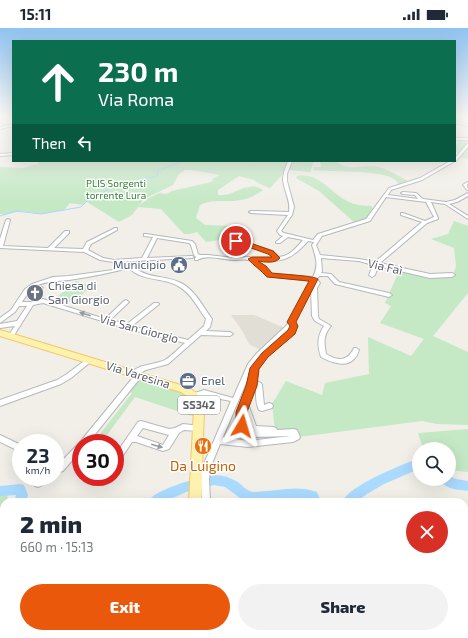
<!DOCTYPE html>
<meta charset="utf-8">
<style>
:root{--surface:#fff;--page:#f2f2f3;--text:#1f2937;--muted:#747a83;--accent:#ea580c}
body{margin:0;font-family:"Exo 2",sans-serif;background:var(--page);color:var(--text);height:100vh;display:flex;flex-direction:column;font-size:15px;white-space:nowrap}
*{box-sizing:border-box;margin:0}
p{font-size:13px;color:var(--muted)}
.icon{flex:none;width:22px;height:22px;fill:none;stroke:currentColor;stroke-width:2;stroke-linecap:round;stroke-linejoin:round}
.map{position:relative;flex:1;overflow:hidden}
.panel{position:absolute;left:0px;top:470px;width:468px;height:140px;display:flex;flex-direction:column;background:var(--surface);border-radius:12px 12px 0 0;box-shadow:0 4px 16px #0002}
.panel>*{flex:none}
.hud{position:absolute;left:12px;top:12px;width:444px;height:122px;border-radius:0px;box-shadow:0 4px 16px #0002;background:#0b6e4f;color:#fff;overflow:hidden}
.controls{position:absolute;left:412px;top:414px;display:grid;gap:8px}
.controls a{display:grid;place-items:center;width:44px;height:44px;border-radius:50%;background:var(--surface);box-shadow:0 4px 16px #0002;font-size:20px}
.speed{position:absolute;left:12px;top:406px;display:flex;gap:8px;font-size:20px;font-weight:700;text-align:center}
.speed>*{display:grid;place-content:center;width:52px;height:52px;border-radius:50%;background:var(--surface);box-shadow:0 4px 16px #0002;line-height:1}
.speed small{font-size:10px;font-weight:400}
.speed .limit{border:6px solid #d22;background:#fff;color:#111}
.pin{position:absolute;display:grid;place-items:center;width:34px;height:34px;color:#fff;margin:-17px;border:2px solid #fff;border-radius:50%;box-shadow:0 1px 4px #0007}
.me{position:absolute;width:44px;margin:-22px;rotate:7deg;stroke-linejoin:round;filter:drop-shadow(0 0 3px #0008)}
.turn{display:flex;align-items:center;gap:14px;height:84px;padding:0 20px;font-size:18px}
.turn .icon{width:52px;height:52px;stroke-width:2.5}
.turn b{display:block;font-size:28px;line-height:34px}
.then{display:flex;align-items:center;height:38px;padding:0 20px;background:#0003;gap:8px;font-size:15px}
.round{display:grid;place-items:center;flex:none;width:42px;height:42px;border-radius:21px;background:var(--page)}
.summary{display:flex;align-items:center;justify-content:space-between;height:68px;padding:0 20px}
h1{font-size:24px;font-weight:800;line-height:30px}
.button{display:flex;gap:8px;margin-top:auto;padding:8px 20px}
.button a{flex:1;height:46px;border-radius:24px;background:var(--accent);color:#fff;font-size:16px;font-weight:800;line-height:46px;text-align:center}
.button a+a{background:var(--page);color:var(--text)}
.status{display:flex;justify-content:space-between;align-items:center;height:28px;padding:0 20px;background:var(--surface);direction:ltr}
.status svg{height:11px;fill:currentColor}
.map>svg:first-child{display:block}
.commercial{fill:#fef7e0}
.education{fill:#e1ded6}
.green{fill:#c5e8c5}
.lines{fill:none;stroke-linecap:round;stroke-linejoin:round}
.stream{stroke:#aadaff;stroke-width:1}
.river{fill:#aadaff;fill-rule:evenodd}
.building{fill:#cccac5;stroke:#d6d1c6}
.minor-casing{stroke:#b5b8bc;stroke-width:2}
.major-casing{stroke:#f2c960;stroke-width:2}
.minor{fill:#fff;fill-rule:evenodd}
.major{fill:#fff2af;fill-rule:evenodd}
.oneway{fill:#979a9d}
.route{fill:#ea580c;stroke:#983908}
.labels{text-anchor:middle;stroke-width:3;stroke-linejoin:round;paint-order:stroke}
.far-park-label{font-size:10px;fill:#348238;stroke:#fff}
.shield{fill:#fff;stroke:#8f9295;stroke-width:1}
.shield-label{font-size:11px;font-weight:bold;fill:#5f6368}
.service-label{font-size:12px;fill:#4e5e75;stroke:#fff;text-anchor:end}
.street-label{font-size:12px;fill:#5f6368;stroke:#fff}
.worship-label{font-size:12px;fill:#5b616d;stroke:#fff;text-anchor:start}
.near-food-label{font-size:14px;fill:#c56008;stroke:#fff}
</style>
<div class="status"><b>15:11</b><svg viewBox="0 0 49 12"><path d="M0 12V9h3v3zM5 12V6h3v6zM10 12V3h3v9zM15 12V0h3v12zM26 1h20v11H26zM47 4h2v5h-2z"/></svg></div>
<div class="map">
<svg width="468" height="610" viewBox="0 0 468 610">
<rect width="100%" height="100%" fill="#f1efe8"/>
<path class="commercial" d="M4,497V606H179V610H0V498Z"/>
<path class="education" d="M231,287H254L285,300L260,322L249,316L243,304Z"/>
<path class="green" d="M459,112H468L466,118L468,119V131L458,129L460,125L455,123V118Z
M38,133H288L284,145L270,160L260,156L254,152L239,148L218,162V167C235,169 247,151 263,162C256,167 249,171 240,172C225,175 214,170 200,177L196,190L205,197L234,198L241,209L206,214L197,204L190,206H184L161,181L138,179L147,171L159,165L166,166L172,163L211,154L214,152L212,151L220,147L191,142H185L179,146L173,157L144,171L132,187L119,194L87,174L83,177L70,175L64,182L41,186L21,183L5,187L0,186V139L23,140L38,136Z
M293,133H314L310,144L289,142Z
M320,133H336C348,145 365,135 379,139C389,142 399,148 408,153L398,156C394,140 328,145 313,142L314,139H321Z
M297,148C320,144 330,165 349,174C356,177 363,178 371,178L373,181L368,191L355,195L319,163L296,150Z
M454,193L468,198V265L433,308L468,324V397L437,396L422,393L276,412L272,376L286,353L322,367L325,355L369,346L368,309L411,328L424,311L380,295L391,278L385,275L399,243L431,249L453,247L456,238L454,220L431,211L448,206Z
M76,253L92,258L72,275L56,270Z
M139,351C149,352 186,363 191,371C195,376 194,383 195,389L135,369L101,415H93L132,365L128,363Z
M468,401V444L449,442V421H423L418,405Z
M8,464L7,474H4V497L0,498V466Z"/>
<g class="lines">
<path class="stream" d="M455,89L458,88
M0,188L16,183L41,186L81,179L87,173L100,168L106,162L117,157L135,155L145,150L155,149L158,147L157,143L185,133"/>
<path class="river" d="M417,431H419V441L384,456L367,466L356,474H342C350,457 399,438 417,431Z
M214,447C222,447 229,449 236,453C242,456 245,462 252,464C274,464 296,456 317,464L321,474H309V472L290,471L250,474L240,470L225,459L214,457L186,464L164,474H148C154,461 200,449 214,447Z
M449,448L456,451L468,453V463C458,462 444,461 440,451H449Z
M20,456L24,457L28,467L26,474H14L16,467L0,468V458Z"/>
</g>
<path class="building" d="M41,258L44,259L37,271H27L32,262Z
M0,527L4,533V606H119L118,610H0Z"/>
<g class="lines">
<defs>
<path id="minor" d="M457,93L468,96V98L456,95Z
M13,96V98L0,101V99Z
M455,110H468V112H455Z
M467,116H468V119L456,133H455V130Z
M13,125V127L0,128V126Z
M288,133H292L287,146V153L294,179L292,187L281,203L284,205L313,212L318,206L366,191L389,160L420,150L450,133H455L422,152L391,162L388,167L418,171L415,167L403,166L401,165L403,164L416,165L423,171L446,174L455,172L468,165V168L457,174L449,176L468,188V191L445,176L431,174L438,190V191L427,195L380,235L430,246L452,245L455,247L452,249L430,250L378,238L375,247L372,249L369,247L373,237L359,233L321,230L322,243L321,245L331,246L339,254L389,265L392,267L389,269L335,256L328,248H319L317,251L320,255L317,260L318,288L319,291L331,298C323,308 324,314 326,326C338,333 347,334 354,320H356L359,322C358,325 357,328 354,331C346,340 330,334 321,329C317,318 317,308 324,298L315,293L312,288L311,262L294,294L297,298L294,305L267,329L258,341L256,353L261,355L262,357L264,377L269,375L272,376L273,378L272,380L262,383L259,382C254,372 258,364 254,358L248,376L256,398L273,399L276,400L277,402L294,401L297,402L300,409L299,411L293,414L248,419L220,416L211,438L209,451L210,474H202L201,451L203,438L231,373L204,368L194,371L192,370L191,368L192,366L204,362L233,370L248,336L257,325L287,297L311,253L267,248C264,243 254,233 248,232C244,231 239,232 235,232C222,232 208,226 197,232H195V231L196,229L194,227L191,217L189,215L157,210L147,230L192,228L194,229L192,230L114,234L100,232L84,224L0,220V211L6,192L8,191L10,192L3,218L48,220L65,203H69V205L54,220L83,221L87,214L115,200H117V202L91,216L88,222L103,230L114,232L142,230L153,209L144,208V206H146L192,213L195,216L198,226L200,227H208L234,230L249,229L252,230H274L269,225L234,214V213L236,212L273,223L279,229C290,228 296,220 303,212L288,209L280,215H276V214L283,208L280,207L277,203L288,187L251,185L249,184L251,183L289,184C291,173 284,163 283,152C283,145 286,139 288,133ZM386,169L426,174L434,189L425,193L403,185H401V187L422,194L375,234L359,231L320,227L316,217L322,208L370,193ZM308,213L314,214L312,217C316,229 319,238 313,249L271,246L266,239L256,233C282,234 290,233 308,213ZM290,300L289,303L275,315ZM251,343C250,349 249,354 247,359C242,375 234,389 240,405L249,409L291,408L248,413L223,409ZM245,387L249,400L251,403L246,401L245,391Z
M467,154H468L467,157L468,162H467L463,157Z
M144,234H146V236L134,239C147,251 166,247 181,255C195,262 203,279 212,291L210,299L206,303L230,304L233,306L230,308L201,307L168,336L146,342L140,345L142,347L141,349L88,415H81V422L63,443L60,444L55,442V434L59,436L80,414L135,347H132L131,345C139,336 152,337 163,333C170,330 179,320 185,315L125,300L43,275L33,277L13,309H9L8,308L15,298L0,300V296L17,293L27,278H19L15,284L0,295V290L11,282L25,261L32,256L53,249L69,248L113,242ZM129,240C143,254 163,249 178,258C191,265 198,280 206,291L204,298L188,312L132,298L158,277L159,276L158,275H154L127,296L110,292L128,275L129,274L126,272L124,273L105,291L43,271L31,274H22C26,268 29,262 36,258C46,253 58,253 69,252C89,249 110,245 129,240Z
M88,330H92L93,332L71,350L61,356L0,378V372L57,352L67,346Z
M141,393L169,401L175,400L183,396L201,398L202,400L201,402L198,403L184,402L179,405L169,421L163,423L136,414H132L118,435L115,436V427L138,394ZM143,400L169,407L163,417L137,408Z
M0,407L21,417V424L0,414Z
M40,449H51C49,454 43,457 38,459L35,458L34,455L35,452Z
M210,606H221L222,610H211Z"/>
<path id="major" d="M0,302L187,359L197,365L204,381L201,474H189L194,381L190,370L181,364L0,308Z
M182,606H196V610H182Z"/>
</defs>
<use href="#minor" class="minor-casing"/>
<use href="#major" class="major-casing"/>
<use href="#minor" class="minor"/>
<use href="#major" class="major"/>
</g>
<defs><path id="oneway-solid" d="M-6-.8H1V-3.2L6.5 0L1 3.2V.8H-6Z"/></defs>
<g class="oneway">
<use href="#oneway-solid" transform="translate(85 286) rotate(-163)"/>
<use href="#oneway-solid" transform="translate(157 418) rotate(16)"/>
</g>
<linearGradient id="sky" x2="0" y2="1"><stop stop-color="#8fc3f1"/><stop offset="0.51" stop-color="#f9f8f5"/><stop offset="1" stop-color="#f9f8f5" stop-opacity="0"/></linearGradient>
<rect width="468" height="173" fill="url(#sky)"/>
<path class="route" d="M234,211H239L273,223L280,230C275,236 265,234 258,233L266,238L272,245C280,246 315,248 318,251L296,294L298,298L295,306L268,329L259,341L257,358L247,384V398L246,402L242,403L238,402L236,398V384L246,358L250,340L262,325L288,302L290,298L287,294L309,253L267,249C261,242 254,238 248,231L252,229H272L268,226L234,214Z"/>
<defs>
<symbol id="civic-disc" viewBox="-11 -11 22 22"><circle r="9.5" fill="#5c6f8a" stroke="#fff"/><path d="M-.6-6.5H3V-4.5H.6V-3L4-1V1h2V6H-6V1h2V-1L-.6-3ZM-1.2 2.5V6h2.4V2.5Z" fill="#fff"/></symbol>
<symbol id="church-disc" viewBox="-11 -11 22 22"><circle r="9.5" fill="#6b7280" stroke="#fff"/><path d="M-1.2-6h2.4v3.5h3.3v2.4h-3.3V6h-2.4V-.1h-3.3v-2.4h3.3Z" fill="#fff"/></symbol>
<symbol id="office-disc" viewBox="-11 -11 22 22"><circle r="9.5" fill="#5c6f8a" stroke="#fff"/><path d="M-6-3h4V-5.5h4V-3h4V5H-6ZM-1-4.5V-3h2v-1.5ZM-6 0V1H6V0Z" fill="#fff"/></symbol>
<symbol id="restaurant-disc" viewBox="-11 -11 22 22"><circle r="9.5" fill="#e8710a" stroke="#fff"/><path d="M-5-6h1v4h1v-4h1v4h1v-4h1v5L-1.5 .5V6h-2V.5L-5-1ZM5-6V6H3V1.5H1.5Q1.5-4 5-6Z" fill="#fff"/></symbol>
</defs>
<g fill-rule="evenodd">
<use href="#civic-disc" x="169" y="227" width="20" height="20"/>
<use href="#church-disc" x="25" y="255" width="20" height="20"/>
<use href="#office-disc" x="178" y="343" width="20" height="20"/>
<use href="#restaurant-disc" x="193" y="408" width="20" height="20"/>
</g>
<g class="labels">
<g class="far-park-label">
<text x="116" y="159">PLIS Sorgenti<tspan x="116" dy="12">torrente Lura</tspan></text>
</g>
<rect class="shield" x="178" y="368" width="42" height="18" rx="3"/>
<g class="shield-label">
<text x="199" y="381">SS342</text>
</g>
<g class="service-label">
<text x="166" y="241">Municipio</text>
<text x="201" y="357" text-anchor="start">Enel</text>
</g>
<g class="street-label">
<text transform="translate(385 239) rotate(13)" y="4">Via Faì</text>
<text transform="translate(139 301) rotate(15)" y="4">Via San Giorgio</text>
<text transform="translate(138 347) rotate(17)" y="4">Via Varesina</text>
</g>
<g class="worship-label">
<text x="48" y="262">Chiesa di<tspan x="48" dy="14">San Giorgio</tspan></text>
</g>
<g class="near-food-label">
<text x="203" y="443">Da Luigino</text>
</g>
</g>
</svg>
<div class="controls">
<a><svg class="icon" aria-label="search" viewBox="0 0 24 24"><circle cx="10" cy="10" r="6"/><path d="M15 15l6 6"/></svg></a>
</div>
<div class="speed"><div>23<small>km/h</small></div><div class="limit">30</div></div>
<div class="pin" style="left:236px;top:213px;background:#d93025"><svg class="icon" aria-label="arrive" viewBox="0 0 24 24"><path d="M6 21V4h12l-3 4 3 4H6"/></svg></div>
<svg class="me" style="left:242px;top:398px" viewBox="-20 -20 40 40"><path d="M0-17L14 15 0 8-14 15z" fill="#ea580c" stroke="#fff" stroke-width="4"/></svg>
<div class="hud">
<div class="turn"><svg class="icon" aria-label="ahead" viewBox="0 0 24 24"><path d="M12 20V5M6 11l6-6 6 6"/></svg><div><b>230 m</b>Via Roma</div></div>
<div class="then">Then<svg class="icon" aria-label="left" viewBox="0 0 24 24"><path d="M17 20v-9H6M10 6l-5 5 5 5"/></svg></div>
</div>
<section class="panel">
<div class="summary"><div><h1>2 min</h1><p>660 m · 15:13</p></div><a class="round" style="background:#d93025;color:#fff"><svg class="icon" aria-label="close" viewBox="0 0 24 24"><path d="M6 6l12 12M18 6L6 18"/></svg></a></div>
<div class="button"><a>Exit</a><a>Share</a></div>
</section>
</div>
